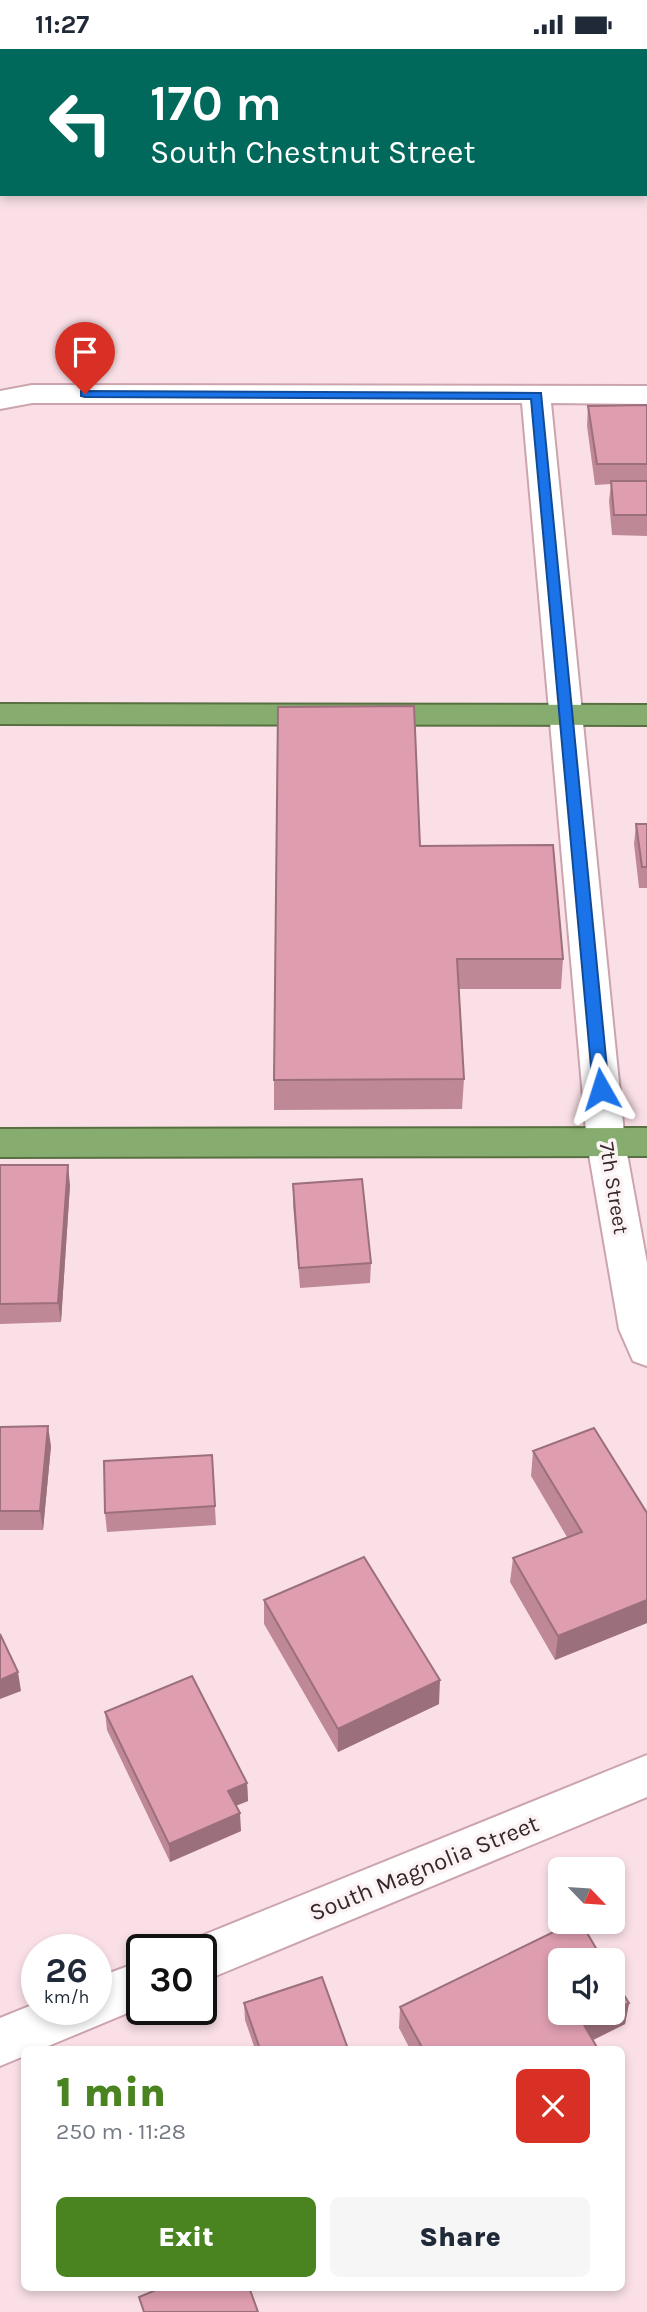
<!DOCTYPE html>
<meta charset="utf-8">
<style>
:root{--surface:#fff;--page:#f6f6f7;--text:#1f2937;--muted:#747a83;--accent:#4a8420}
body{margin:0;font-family:Karla,sans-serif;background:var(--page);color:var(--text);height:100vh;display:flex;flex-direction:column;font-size:26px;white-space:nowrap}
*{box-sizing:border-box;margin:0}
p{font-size:23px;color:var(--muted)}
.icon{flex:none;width:38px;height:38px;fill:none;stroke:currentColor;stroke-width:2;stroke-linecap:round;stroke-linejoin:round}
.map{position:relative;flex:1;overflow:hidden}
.drawer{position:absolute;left:21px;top:1997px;width:604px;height:245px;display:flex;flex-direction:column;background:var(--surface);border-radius:10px;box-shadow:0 4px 10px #0003}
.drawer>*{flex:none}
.banner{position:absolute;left:0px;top:0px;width:648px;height:147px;box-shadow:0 4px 10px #0003;background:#00695c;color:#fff;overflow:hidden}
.needle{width:46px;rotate:115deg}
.controls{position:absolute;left:548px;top:1808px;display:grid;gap:14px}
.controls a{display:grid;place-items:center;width:77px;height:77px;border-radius:10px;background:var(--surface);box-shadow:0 4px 10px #0003;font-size:35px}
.speed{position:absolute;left:21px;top:1885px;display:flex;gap:14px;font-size:35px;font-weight:700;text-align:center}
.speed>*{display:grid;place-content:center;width:91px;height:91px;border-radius:50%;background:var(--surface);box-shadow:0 4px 10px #0003;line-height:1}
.speed small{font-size:18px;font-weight:400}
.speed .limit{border:4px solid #111;border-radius:10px;background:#fff;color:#111}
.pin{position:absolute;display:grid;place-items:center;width:60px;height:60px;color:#fff;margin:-72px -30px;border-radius:50% 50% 50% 0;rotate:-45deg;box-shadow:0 0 7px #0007}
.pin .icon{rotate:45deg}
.me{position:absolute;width:77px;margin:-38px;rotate:354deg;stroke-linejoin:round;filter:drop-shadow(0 0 5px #0008)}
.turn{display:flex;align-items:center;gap:24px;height:147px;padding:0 35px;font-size:32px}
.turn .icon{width:91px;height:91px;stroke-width:2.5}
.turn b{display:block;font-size:49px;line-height:60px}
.round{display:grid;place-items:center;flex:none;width:74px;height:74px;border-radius:10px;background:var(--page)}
.headline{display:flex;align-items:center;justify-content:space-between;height:119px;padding:0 35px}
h1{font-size:42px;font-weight:800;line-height:52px;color:var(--accent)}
.action{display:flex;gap:14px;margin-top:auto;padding:14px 35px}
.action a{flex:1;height:80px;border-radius:10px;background:var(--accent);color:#fff;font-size:28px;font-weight:800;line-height:80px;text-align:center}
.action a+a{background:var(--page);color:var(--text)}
.status{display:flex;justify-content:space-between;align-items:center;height:49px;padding:0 35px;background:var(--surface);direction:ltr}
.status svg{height:19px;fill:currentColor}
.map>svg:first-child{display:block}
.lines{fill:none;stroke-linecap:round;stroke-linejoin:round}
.minor-casing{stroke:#cca4ae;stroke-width:4}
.secondary-casing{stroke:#cca4ae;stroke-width:4}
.trunk-casing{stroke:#587041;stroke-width:4}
.minor{fill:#fff;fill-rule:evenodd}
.secondary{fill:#fff;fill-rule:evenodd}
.trunk{fill:#87ac70;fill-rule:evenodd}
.wall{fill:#bf8897}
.shaded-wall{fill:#9b6f7b}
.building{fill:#de9eb0;stroke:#9b6f7b;stroke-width:2}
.route{fill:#1a73e8;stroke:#114b97;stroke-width:2}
.labels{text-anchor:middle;stroke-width:7;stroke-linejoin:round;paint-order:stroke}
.street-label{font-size:21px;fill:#37272b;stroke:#fbf2f4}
.near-street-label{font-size:24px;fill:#37272b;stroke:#fbf2f4}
</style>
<div class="status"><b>11:27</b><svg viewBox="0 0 49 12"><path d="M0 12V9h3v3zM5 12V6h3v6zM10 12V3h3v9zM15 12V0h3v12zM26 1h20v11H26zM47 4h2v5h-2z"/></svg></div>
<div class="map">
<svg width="647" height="2263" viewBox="0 0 647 2263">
<rect width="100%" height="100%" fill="#fae0e6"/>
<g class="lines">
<defs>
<path id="minor" d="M32,336L647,337V355L551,354L625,1094L647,1214V1317L633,1312L619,1280L587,1094L522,354H32L0,360V342Z
M647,1706V1748L201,1933V1900H181L184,1894Z
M142,1912V1958L41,2000H24V2007L0,2017V1969L37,1954V1960H96V1929Z"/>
<path id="secondary" d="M213,0H238L212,2Z
M0,128H2V144H0Z"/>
<path id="trunk" d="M0,655L647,656V676L0,675Z
M647,1079V1107L0,1108V1080Z"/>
</defs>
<use href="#minor" class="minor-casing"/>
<use href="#secondary" class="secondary-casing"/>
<use href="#trunk" class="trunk-casing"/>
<use href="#minor" class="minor"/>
<use href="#secondary" class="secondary"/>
<use href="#trunk" class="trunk"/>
</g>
<path class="wall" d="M647,356V487L612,486L609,452L611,435L595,436L587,377L588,357Z
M636,775H647V839H639L634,795Z
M420,797L563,910L561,940H459L464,1030L462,1060L274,1061V1031Z
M0,1116L70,1136L61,1273L0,1275Z
M293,1135L371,1214L370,1234L300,1239L293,1155Z
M0,1378L51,1397L43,1481H0Z
M533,1402L647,1464V1574L555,1611L510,1533L513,1509L567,1488L531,1427Z
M212,1406L216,1476L107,1483L105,1464Z
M264,1551L439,1655L338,1703L264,1575Z
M105,1663L247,1734L248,1752L236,1757L241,1782L170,1813L107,1681Z
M244,1954L348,2000H255L245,1971Z
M629,1954L625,1975L593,1991L598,2000H410L399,1979L400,1958Z"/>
<path class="shaded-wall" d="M68,1116L70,1136L61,1273L58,1254Z
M48,1377L51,1397L43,1481L40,1462Z
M647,1551V1574L555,1611L558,1587Z
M18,1623L21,1642L0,1650V1631Z
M440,1631L439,1655L338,1703V1680Z
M247,1734L248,1752L229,1759L228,1742Z
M240,1764L241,1782L170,1813L169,1795Z
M629,1954L625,1975L581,1997L584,1976L610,1964H612V1962Z"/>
<path class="building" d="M647,356V415H597L588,357Z
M611,432H647V466H614Z
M414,657L420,797L553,796L563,910H457L464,1030L274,1031L278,658Z
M636,775H647V818H642Z
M0,1116H68L58,1254L0,1255Z
M362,1130L371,1214L299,1219L293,1135Z
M48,1377L40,1462H0V1378Z
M594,1379L647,1464V1551L558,1587L513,1509L582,1483L533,1402Z
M212,1406L215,1457L105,1464L104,1412Z
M364,1508L440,1631L338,1680L264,1551Z
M0,1585L18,1623L0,1631Z
M192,1627L247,1734L228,1742L240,1764L169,1795L105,1663Z
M576,1872H580L603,1911H560V1964H610L584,1976L598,2000H423L400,1958Z
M612,1927L629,1954L612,1962Z
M322,1928L348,2000H260L244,1954Z
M163,2238H249L258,2263H144L139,2248Z"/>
<path class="route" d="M81,342L541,344L609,1040L606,1044H595L593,1040L531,350L85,348L81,347Z"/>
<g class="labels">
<g class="street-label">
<text transform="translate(614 1139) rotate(81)" y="7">7th Street</text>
</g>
<g class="near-street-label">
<text transform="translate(424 1819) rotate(-22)" y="8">South Magnolia Street</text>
</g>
</g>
</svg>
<div class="controls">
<a><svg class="needle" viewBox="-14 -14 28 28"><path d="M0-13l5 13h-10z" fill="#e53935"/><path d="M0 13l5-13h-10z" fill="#747a83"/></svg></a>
<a><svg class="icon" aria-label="sound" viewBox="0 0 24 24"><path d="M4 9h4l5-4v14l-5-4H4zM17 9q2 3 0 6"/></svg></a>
</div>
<div class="speed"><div>26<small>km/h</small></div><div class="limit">30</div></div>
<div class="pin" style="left:85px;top:345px;background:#d93025"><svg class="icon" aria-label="arrive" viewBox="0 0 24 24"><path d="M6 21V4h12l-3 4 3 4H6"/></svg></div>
<svg class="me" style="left:601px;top:1040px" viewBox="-20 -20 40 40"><path d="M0-17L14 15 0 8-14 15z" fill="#1a73e8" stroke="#fff" stroke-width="4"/></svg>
<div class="banner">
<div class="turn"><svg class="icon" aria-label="left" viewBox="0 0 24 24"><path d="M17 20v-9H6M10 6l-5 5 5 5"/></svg><div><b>170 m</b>South Chestnut Street</div></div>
</div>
<section class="drawer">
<div class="headline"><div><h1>1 min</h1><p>250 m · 11:28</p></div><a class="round" style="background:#d93025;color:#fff"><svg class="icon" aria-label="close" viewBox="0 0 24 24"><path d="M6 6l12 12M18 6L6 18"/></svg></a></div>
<div class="action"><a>Exit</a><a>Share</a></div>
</section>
</div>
